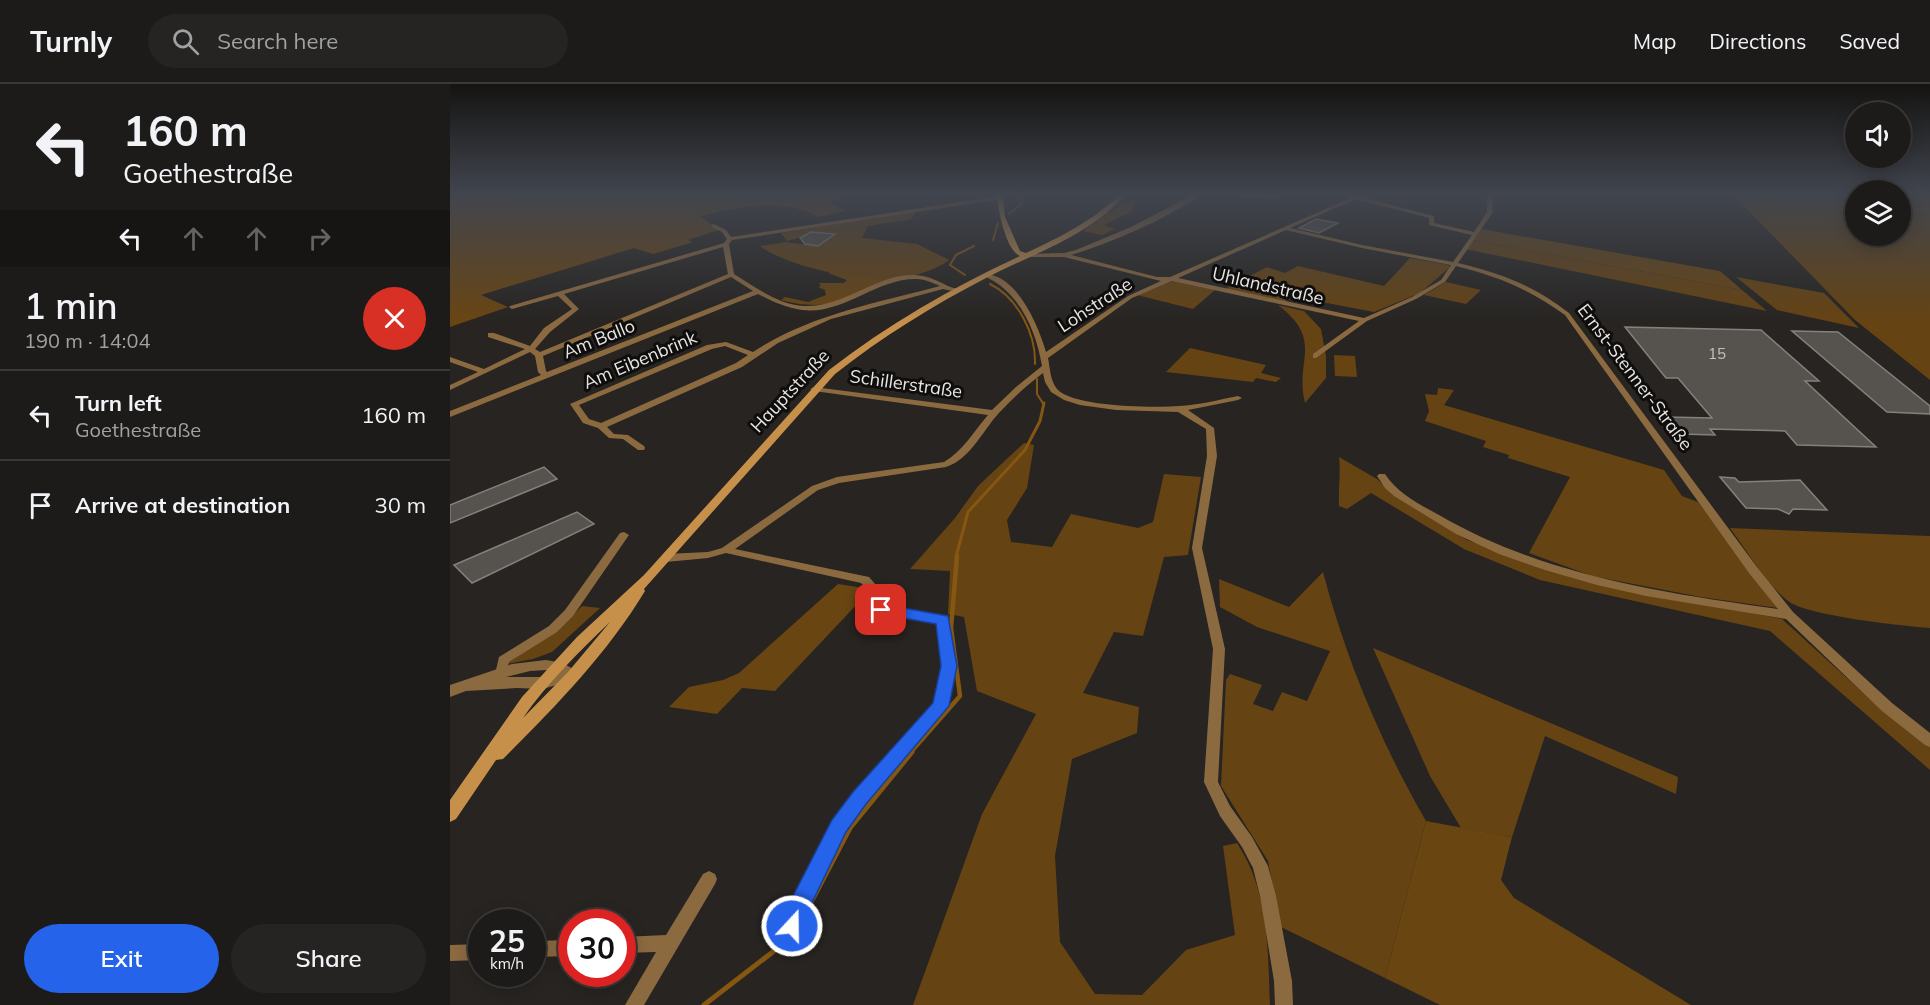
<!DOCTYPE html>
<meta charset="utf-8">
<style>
:root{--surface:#1d1b19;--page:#252422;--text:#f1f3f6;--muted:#a0a1a2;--line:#3b3938;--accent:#2563eb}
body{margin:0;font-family:Mulish,sans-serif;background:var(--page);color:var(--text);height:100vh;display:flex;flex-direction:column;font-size:22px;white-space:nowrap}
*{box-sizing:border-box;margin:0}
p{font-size:20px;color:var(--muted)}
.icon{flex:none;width:33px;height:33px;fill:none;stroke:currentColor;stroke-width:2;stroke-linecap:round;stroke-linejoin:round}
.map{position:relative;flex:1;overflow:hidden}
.details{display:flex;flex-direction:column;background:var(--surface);width:450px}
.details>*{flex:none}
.guide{background:#1d1b19;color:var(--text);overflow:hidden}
.controls{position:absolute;left:1395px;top:18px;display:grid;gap:12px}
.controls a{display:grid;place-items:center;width:66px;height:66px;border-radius:50%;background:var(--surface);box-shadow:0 3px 15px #0003,0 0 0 2px var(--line);font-size:30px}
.speed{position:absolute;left:18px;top:825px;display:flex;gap:12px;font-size:30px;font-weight:700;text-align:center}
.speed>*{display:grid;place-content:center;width:78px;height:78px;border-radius:50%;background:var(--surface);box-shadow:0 3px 15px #0003,0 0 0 2px var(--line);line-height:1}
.speed small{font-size:15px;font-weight:400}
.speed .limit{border:9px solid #d22;background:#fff;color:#111}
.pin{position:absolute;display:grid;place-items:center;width:51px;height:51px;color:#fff;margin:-26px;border-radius:12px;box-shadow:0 3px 9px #0006}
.me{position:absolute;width:66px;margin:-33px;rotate:21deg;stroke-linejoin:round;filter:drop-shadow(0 0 4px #0008)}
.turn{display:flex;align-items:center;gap:21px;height:126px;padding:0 24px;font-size:27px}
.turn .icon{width:78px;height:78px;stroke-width:2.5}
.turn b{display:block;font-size:42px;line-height:51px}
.lanes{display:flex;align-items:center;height:57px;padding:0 24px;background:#0003;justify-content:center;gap:30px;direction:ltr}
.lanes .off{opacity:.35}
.round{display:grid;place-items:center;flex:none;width:63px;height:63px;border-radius:32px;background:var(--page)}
.head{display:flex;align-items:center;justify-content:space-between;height:102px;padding:0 24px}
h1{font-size:36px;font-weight:600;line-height:45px}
.button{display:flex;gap:12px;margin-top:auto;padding:12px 24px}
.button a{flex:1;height:69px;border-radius:36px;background:var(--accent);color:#fff;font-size:24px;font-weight:600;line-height:69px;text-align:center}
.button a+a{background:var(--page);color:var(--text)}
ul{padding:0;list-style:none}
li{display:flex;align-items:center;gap:18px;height:90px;padding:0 24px;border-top:2px solid var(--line)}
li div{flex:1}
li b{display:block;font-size:22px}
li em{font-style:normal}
header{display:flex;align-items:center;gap:36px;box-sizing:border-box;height:84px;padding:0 30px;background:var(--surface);border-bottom:2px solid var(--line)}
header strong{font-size:28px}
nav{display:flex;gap:33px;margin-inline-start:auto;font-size:21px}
.search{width:420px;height:54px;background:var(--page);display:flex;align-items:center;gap:15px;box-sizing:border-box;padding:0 21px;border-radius:33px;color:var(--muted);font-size:22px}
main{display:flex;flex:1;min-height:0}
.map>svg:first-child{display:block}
.green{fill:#664312}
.forest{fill:#694512}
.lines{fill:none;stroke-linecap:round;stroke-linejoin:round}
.stream-far3{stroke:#865711;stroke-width:2}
.stream-far2{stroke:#865711;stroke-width:3}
.stream-far1{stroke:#865711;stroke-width:4.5}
.stream{stroke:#865711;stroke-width:5}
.building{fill:#56534f;stroke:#84817d;stroke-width:1.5}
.minor{fill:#8c6a40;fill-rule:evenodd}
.tertiary{fill:#8c6a40;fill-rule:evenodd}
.secondary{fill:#c7904a;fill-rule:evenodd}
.route{fill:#2563eb;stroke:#184099;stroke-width:1.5}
.labels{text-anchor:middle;stroke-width:6;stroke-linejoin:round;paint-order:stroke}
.far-number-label{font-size:15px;fill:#c4c1bf}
.far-street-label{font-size:18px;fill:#e8e6e4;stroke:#0f0e0c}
</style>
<header>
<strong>Turnly</strong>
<div class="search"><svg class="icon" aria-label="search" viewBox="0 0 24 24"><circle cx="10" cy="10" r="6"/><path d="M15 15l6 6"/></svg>Search here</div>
<nav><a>Map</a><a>Directions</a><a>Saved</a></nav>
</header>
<main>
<section class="details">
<div class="guide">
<div class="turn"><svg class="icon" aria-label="left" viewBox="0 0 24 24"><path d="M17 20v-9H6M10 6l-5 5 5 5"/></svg><div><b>160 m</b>Goethestraße</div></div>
<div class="lanes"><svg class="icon" aria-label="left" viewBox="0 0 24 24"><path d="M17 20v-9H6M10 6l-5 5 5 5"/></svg><svg class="icon off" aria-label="ahead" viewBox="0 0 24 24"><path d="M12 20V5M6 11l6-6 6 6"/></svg><svg class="icon off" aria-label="ahead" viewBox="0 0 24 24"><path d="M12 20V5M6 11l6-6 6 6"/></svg><svg class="icon off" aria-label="right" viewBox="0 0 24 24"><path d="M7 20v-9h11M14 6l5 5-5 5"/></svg></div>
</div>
<div class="head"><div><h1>1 min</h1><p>190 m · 14:04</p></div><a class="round" style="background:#d93025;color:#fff"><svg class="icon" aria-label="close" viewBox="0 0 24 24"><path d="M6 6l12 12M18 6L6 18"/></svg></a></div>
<ul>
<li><svg class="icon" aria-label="left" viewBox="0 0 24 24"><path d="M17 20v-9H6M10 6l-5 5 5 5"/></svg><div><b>Turn left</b><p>Goethestraße</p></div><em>160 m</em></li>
<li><svg class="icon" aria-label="arrive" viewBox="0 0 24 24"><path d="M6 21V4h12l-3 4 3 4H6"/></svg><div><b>Arrive at destination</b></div><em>30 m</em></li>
</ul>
<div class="button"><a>Exit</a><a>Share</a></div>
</section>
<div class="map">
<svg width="1480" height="921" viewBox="0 0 1480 921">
<rect width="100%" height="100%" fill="#272421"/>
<path class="green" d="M1287,110H1405L1406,152H1450L1451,126L1480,131V296L1405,236L1292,120Z
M675,117L685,120L681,128L654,141L665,145L652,151L633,147Z
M466,127L462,135L418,142L412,154L467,160L499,176C488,186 453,196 438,196C405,196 336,182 310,162L335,158L368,162L379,154V149C359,147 355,153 337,157L331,149Z
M1023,156L1292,206L1317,227L1015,165Z
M960,174L999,181V184L970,209L924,228L825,209L841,220L775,205L817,183L835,189L848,182L934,202Z
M1286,193L1374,209L1409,244L1327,226Z
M723,197L765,206L743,225L687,211Z
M996,198L1031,206L1016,220L974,211Z
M828,221L854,227L871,245L876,272V294L855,319C844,276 875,257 828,221Z
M740,264L816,281L811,289L831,294L826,298L806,294L803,298L716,288Z
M884,271L905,272L907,293L885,292Z
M988,304L1004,306L994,321L1214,386L1232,412L1248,418L1328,524L1251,513L1142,492L1079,469L1120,393L1058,374L1059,371L1033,363L1036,357L975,337L979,327L975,310L987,311Z
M574,359L584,361L577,404L557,436L561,458L602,463L621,430L688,444L703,438L714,390L751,393L738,471L714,473L693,552L664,548L633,609L689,623L687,649L622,675L605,772L610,858L645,910L692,911L736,866L785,851L773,762L787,759C819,807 818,866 820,921H463L532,730L586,630L527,607L514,533L498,530L500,487L460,485L505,434L528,402Z
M889,373L927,395L945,412L1017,456L1141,498L1332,535L1421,616L1480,661V686L1320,547L1090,496L1014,465L921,409L897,425L889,422C888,405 891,390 889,373Z
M1280,444L1480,452V544C1453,542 1358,532 1338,517C1315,499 1298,468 1280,444Z
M873,488C896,576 931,659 976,737L935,894L831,843L818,777L771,702L776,596L780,590L812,601L803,620L823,627L832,608L857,617L880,567L807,543L770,523L769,495L839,523Z
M132,522L150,524L102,568L83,575L56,580L112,542Z
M923,564L1228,693L1226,710L1095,652L1062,753L1011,744L980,692Z"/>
<path class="forest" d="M0,110H394L380,118L395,127L369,133C331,113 289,123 250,132L269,146L238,156L243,158L203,170L184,164L31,211L58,223L0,243Z
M1451,110H1480V131L1451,126Z
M1031,145L1270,187L1292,206L1023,156Z
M381,188L439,196C396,214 378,229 331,216L335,213L358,218L376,211L375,206L368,203L371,202L369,199H394L397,196L378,189Z
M388,500L408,503L412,515L325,607L292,604L267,630L219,623L239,603L273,596L289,589Z
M976,737L1062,753L1051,796L1064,814L1241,921H990L935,894Z"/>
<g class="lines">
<path class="stream-far3" d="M559,130L572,119L571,110
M543,156L548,139
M515,191L500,181L506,171L524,162
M540,200C568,214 586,250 585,280
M587,295V310L594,321"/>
<path class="stream-far2" d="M506,473L518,428L575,366L590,337L594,319"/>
<path class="stream-far1" d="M460,669L510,612L501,544L507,472"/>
<path class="stream" d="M349,841L400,744L462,668
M254,921L324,867L345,847"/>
</g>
<path class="building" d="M866,135L888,139L869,149L849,144Z
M361,148L385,150L368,162L355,160L350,154Z
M1175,243L1311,246L1369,297H1355L1426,363L1347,361L1335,347L1260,345L1265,351L1230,350L1217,333L1262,334L1228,294H1216Z
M1342,247L1388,248L1480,322V330L1437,328Z
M94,383L107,395L0,439V421Z
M1270,393L1285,394L1289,398L1350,396L1377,426L1343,425L1339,430L1328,425L1296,424Z
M127,428L144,440L22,499L4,481Z"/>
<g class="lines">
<path class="minor" d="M745,110H751C720,134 658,160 621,171L707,193H720L910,110H916L911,113L984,132V139L1024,148L1037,128V110H1042L1043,128L1008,179C1051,189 1084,202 1119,229L1307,483L1343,528L1442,619L1480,649V663L1475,661L1432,627L1336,535L1196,512L1147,501L1095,486L1049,470L1006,450L944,412L935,404L927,392L929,390H935C947,409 969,420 989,431C1092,491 1212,509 1328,525L1299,489L1115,231C1081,206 1047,192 1006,182L995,198L966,215L917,237L866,274H863V270L909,237L722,197L682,214L598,274C600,284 600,296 607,305C622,323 704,324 729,322C749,321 768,316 788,312L792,314L788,316L738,326L764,344L767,372L752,464L775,565L768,698L780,722L802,753L818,782L826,812L842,897L843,921H825L824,897L810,812L803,784L792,763L770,732L754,698L763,565L742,464L757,372L756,345L728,328L666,326L630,321L614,316L601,308L595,298L593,289C577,301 562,315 548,330C532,348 520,375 496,383L389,399L368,406L285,465L419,493L433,509L436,523L497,532L505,582L498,622L414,719L394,747L356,825L348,848L342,850L336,848L334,842L343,816L384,737L404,709L485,620L493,582L488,538L427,529L422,510L411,499L276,469L258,474L216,478L211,474L216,470L258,468L272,464L362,402L387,393L494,378C513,367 524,347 538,331L364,307L360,305L364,303L542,326L566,303L592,282C586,246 569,207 534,192V190C567,190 588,241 596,268L678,212L711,197L614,173H574L572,172V170L614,169L626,166L681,143ZM906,115L979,134V141L1022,151L1003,178L912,161L840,144ZM836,146L912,164L1001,181L991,196L962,213L914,234L728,194Z
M778,110H806L829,112L826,114L781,112Z
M550,112L552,115L282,156L279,160L284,190C305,203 329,221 354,222C396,224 433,184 473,192C482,194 490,198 498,202C502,204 506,204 510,206L507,208L493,205L381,235L328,259L292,283L157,343L164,350L178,351L194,362L195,364L194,366H188L173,355L159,354L148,344L133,339L120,320L257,261L276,258L303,268C359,231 426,219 490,202C483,199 475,195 467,195C426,194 394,231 352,226C336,224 321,217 308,210L0,333V327L91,291L88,288L85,272L80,268L0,306V301L28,288L0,278V273L34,285L75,265L38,253V249H44L80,262L94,244L122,225L108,212L62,225L59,223L60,222L274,159L277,155L272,148L262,143V141L264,140L276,146L281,153ZM273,163L278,190L90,268L85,265L100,248L129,225L114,210ZM281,193L303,207L97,288L96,287L93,272ZM275,262L298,271L286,279L151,339L139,335L129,321L262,265Z
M174,448L179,451L123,532L107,548L59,578L55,593L51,595L47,593L45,590L49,573L99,542L115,526L170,449Z
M259,787L265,790L267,795L265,800L194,921H175L206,868L172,869V853L216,851L253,790Z
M122,856V872L82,873V857Z
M32,860V876L0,877V861Z"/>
<path class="tertiary" d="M96,576C108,578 121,580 128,591L126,595L93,605L67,604L16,607L0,613V601L62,580ZM96,586L108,589L93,593H56L80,587Z"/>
<path class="secondary" d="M550,110H556L553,114L555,133L570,167L576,169C610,153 643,137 670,110H676C640,152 584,169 536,194C482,222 432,253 385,290L194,505L195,507C157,570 105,623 53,675L46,676L6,735L0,738V716L72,613L127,553L194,491L379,286C438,240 503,203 570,172C556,166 549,129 547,114ZM160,538L118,588L73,634C97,599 129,568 160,538Z"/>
</g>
<linearGradient id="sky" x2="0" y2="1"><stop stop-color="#151412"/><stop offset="0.46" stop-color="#41454e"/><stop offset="1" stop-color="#41454e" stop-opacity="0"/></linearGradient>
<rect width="1480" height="239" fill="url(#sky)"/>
<path class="route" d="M431,520L498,532L507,582L499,622L416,720L396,748L359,825L350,850L342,853L334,850L331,842L342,814L382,736L403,708L483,619L491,582L486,540L425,529L423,526Z"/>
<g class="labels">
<g class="far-number-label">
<text x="1267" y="275">15</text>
</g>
<g class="far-street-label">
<text transform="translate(818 202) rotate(13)" y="6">Uhlandstraße</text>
<text transform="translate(645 221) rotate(-33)" y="6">Lohstraße</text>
<text transform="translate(149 255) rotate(-22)" y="6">Am Ballo</text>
<text transform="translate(190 276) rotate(-23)" y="6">Am Eibenbrink</text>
<text transform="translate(1185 293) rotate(53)" y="6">Ernst-Stenner-Straße</text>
<text transform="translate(456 300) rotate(8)" y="6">Schillerstraße</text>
<text transform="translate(340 307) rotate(-47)" y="6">Hauptstraße</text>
</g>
</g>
</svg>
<div class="controls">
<a><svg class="icon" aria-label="sound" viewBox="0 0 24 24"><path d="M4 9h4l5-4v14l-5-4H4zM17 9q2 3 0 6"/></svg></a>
<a><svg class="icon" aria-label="layers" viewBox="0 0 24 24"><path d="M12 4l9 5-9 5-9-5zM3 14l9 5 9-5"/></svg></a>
</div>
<div class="speed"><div>25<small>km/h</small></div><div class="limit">30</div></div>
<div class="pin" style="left:431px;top:526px;background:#d93025"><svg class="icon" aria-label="arrive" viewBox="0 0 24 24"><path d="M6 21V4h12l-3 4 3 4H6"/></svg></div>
<svg class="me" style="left:342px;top:842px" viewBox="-20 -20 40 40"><circle r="17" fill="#2563eb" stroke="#fff" stroke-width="3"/><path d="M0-11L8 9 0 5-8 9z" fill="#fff"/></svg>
</div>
</main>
